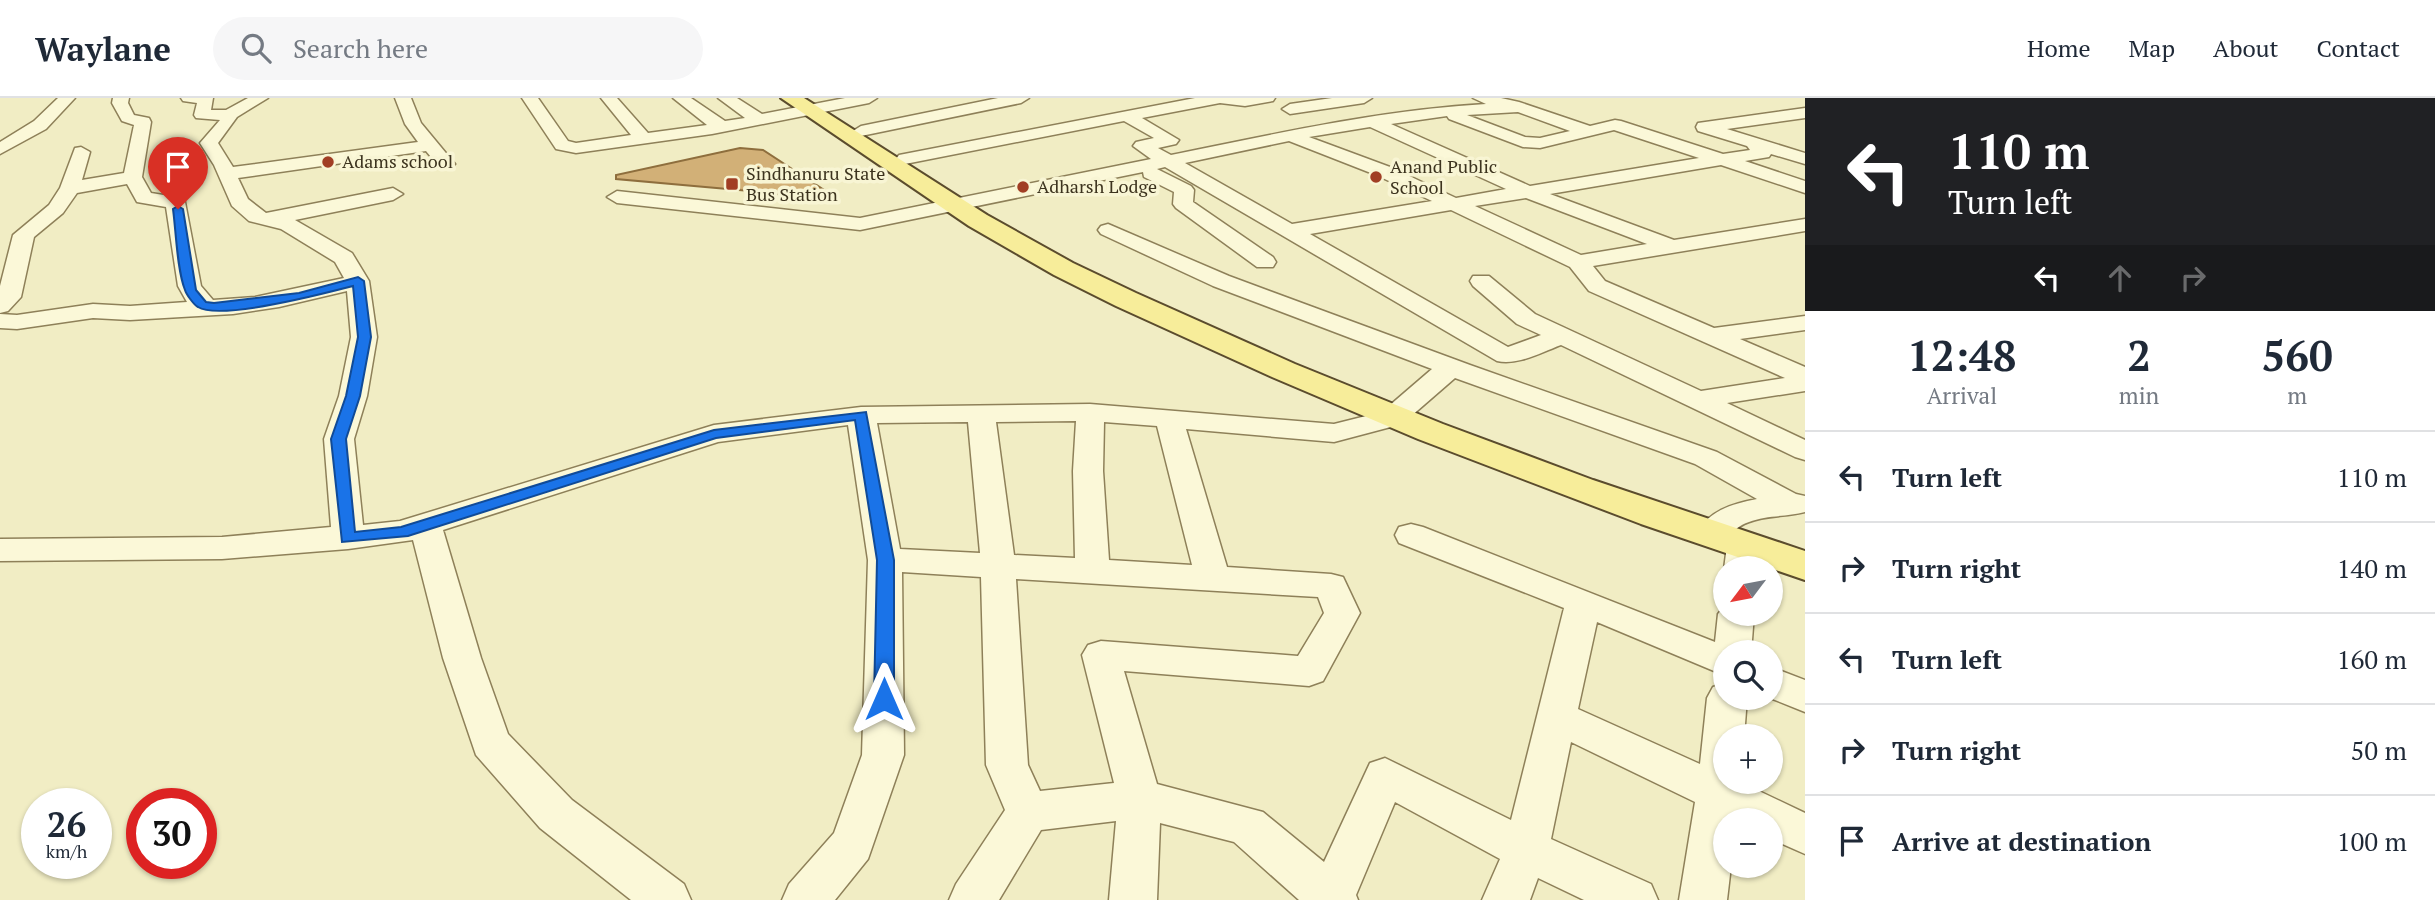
<!DOCTYPE html>
<meta charset="utf-8">
<style>
:root{--surface:#fff;--page:#f6f6f7;--text:#1f2937;--muted:#747a83;--line:#e0e1e3}
body{margin:0;font-family:"PT Serif",serif;background:var(--page);color:var(--text);height:100vh;display:flex;flex-direction:column;font-size:26px;white-space:nowrap}
*{box-sizing:border-box;margin:0}
p{font-size:23px;color:var(--muted)}
.icon{flex:none;width:38px;height:38px;fill:none;stroke:currentColor;stroke-width:2;stroke-linecap:round;stroke-linejoin:round}
.map{position:relative;flex:1;overflow:hidden}
.details{display:flex;flex-direction:column;background:var(--surface);width:630px}
.details>*{flex:none}
.guide{background:#202124;color:#fff;overflow:hidden}
.needle{width:46px;rotate:238deg}
.controls{position:absolute;left:1713px;top:458px;display:grid;gap:14px}
.controls a{display:grid;place-items:center;width:70px;height:70px;border-radius:50%;background:var(--surface);box-shadow:0 2px 5px #0004;font-size:35px}
.speed{position:absolute;left:21px;top:690px;display:flex;gap:14px;font-size:35px;font-weight:700;text-align:center}
.speed>*{display:grid;place-content:center;width:91px;height:91px;border-radius:50%;background:var(--surface);box-shadow:0 2px 5px #0004;line-height:1}
.speed small{font-size:18px;font-weight:400}
.speed .limit{border:10px solid #d22;background:#fff;color:#111}
.pin{position:absolute;display:grid;place-items:center;width:60px;height:60px;color:#fff;margin:-72px -30px;border-radius:50% 50% 50% 0;rotate:-45deg;box-shadow:0 0 7px #0007}
.pin .icon{rotate:45deg}
.me{position:absolute;width:77px;margin:-38px;rotate:0deg;stroke-linejoin:round;filter:drop-shadow(0 0 5px #0008)}
.turn{display:flex;align-items:center;gap:24px;height:147px;padding:0 28px;font-size:32px}
.turn .icon{width:91px;height:91px;stroke-width:2.5}
.turn b{display:block;font-size:49px;line-height:60px}
.lanes{display:flex;align-items:center;height:66px;padding:0 28px;background:#0003;justify-content:center;gap:35px;direction:ltr}
.lanes .off{opacity:.35}
.eta{display:flex;justify-content:space-evenly;align-items:center;height:119px;text-align:center}
.eta b{font-size:42px;font-weight:700;line-height:49px}
ul{padding:0;list-style:none}
li{display:flex;align-items:center;gap:21px;height:91px;padding:0 28px;border-top:2px solid var(--line)}
li div{flex:1}
li b{display:block;font-size:26px}
li em{font-style:normal}
header{display:flex;align-items:center;gap:42px;box-sizing:border-box;height:98px;padding:0 35px;background:var(--surface);border-bottom:2px solid var(--line)}
header strong{font-size:33px}
nav{display:flex;gap:38px;margin-inline-start:auto;font-size:24px}
.search{width:490px;height:63px;background:var(--page);display:flex;align-items:center;gap:18px;box-sizing:border-box;padding:0 24px;border-radius:38px;color:var(--muted);font-size:26px}
main{display:flex;flex:1;min-height:0}
.map>svg:first-child{display:block}
.building{fill:#d2b077;stroke:#8e6e3d;stroke-width:2}
.lines{fill:none;stroke-linecap:round;stroke-linejoin:round}
.minor-casing{stroke:#8e8059;stroke-width:3}
.major-casing{stroke:#5b4c2d;stroke-width:4}
.minor{fill:#fbf8d8;fill-rule:evenodd}
.major{fill:#f7ed9a;fill-rule:evenodd}
.route{fill:#1a73e8;stroke:#114b97;stroke-width:2}
.poi-dot{fill:#a13e24;stroke:#f8f5d4;stroke-width:2.5}
.labels{text-anchor:middle;stroke-width:7;stroke-linejoin:round;paint-order:stroke}
.far-poi-label{font-size:18px;fill:#3c331e;stroke:#f8f5d4;text-anchor:start}
</style>
<header>
<strong>Waylane</strong>
<div class="search"><svg class="icon" aria-label="search" viewBox="0 0 24 24"><circle cx="10" cy="10" r="6"/><path d="M15 15l6 6"/></svg>Search here</div>
<nav><a>Home</a><a>Map</a><a>About</a><a>Contact</a></nav>
</header>
<main>
<div class="map">
<svg width="1805" height="802" viewBox="0 0 1805 802">
<rect width="100%" height="100%" fill="#f1edc4"/>
<path class="building" d="M740,50L763,52L838,101L616,81V77Z"/>
<g class="lines">
<defs>
<path id="minor" d="M58,0H75L46,31L0,56V44L34,23Z
M113,0H129L128,5L134,17L149,20L151,24L142,79L151,95L182,100L185,104L201,188L213,202L255,199L344,180L335,164L281,131L249,123L232,108L214,67L200,45L220,22L196,20L194,17L197,5L183,3L181,0H213L211,12H226L248,0H268L237,19L218,45L233,69L418,44L405,26L395,0H411L421,25L455,66L452,70H440L426,53L238,80L248,101L266,115L393,90L403,96L393,102L295,122L352,155L369,183L377,239L367,298L354,341L363,427L400,423L714,327L861,309L1090,306L1334,326L1382,314L1432,271L1213,188L1101,136L1098,132L1101,128L1108,126L1229,178L1470,267L1717,354L1796,396L1805,398V414C1787,419 1766,417 1749,424C1726,432 1726,451 1699,444L1695,436C1709,413 1731,406 1757,401L1695,366L1455,280L1402,326L1334,344L1186,331L1227,469L1331,476L1343,479L1360,515L1323,583L1309,588L1124,573L1157,686L1263,714L1324,764L1370,665L1385,660L1511,722L1564,510L1399,445L1395,437L1399,429L1411,426L1423,429L1715,544L1718,516L1726,506V516H1754L1751,555H1726V578L1597,524L1578,611L1700,666L1707,600L1713,589L1726,585V600H1747L1744,639H1726V684H1740L1805,715V756L1771,741V723H1726V768H1731L1727,802H1679L1695,704L1571,644L1551,741L1651,786L1658,802H1584L1538,780L1530,802H1482L1500,761L1395,704L1356,797L1358,802H1299L1234,744L1160,725L1157,802H1109L1116,723L1041,732L999,802H949L956,786L1005,712L986,667L981,479L902,474L904,657L868,761L835,802H782L789,786L834,735L862,657L868,462L848,327L718,344L443,432L481,560L508,636L572,702L684,786L691,802H631L540,730L476,657L443,560L413,442L348,451L222,461L0,463V441L222,439L331,429L324,341L339,298L351,239L347,193L279,209L233,216L130,222L93,220L17,231L0,230V216L17,217L93,206L130,208L187,204L178,188L166,109L137,104L127,86L77,95L63,115L34,139L21,199L8,213L0,215V188L13,137L49,107L60,90L75,50L81,49L90,54L82,82L124,75L134,27L122,23L112,5ZM1076,323L1073,373L1075,460L1014,457L996,324ZM968,324L980,455L900,451L877,325ZM1104,324L1157,328L1192,467L1109,462L1103,373ZM1016,481L1318,499L1324,515L1298,558L1101,543L1088,547L1082,557L1114,685L1040,693L1028,667Z
M522,0H538L568,43L576,45L631,37L601,0H617L648,35L707,27L673,0H691L725,23L745,20L718,0H737L762,16L845,0H877L869,5L712,36L576,55L556,51Z
M998,0H1029L1021,5L861,38L853,33L861,28Z
M1195,0H1275L1273,3L1245,8L1220,5L1142,20L1179,42L1176,46L1158,50L1171,57C1275,36 1380,12 1486,6L1473,0H1501L1519,4L1590,28L1615,22L1621,23L1723,56L1750,52L1747,48L1698,33L1696,29L1698,25L1805,10V20L1727,31L1805,55V66L1771,56L1769,59L1745,63L1805,83V95L1721,67L1550,96L1674,142L1805,121V133L1593,168L1605,183L1714,230L1805,218V232L1740,241L1805,269V293L1727,305L1805,342V362L1795,359L1561,247C1542,254 1517,268 1497,263L1165,69L1157,71L1191,88L1194,92L1193,104L1273,159L1276,164L1273,169H1257L1176,110L1173,106L1174,94L1144,79L1143,74L860,132L617,105L607,99L617,93L860,120L1151,61L1133,48L1136,44L1154,40L1124,23L905,66L899,65L896,61L899,57ZM1518,14L1570,33L1540,40L1525,39L1467,17ZM1447,18L1449,21L1523,49L1540,50L1614,32L1699,60L1530,88L1391,26ZM1370,29L1506,91L1456,100L1390,69L1309,39ZM1289,43L1376,77L1432,103L1292,126L1185,65ZM1526,100L1647,146L1581,157L1475,108ZM1451,112L1570,169L1589,193L1785,280L1701,293L1535,216L1489,178H1473L1470,183L1473,188L1517,226L1541,237L1508,249L1310,136Z
M1332,0H1372L1364,5L1290,16L1282,11L1290,6Z
M1744,437L1756,440L1761,448L1758,471H1726V474L1724,471L1727,448L1732,440Z
M1771,569L1805,582V614L1770,600Z"/>
<path id="major" d="M781,0H804L987,117L1073,165L1136,195L1295,266L1443,326L1593,382L1805,453V482L1641,426L1418,341L1272,279L1116,208L1054,177L969,128Z"/>
</defs>
<use href="#minor" class="minor-casing"/>
<use href="#major" class="major-casing"/>
<use href="#minor" class="minor"/>
<use href="#major" class="major"/>
</g>
<path class="route" d="M178,108L183,111L196,192L206,204L214,205L299,195L358,179L364,183L371,239L360,298L346,341L355,434L401,429L714,332L866,314L894,462V601L891,607L884,609L877,607L874,601L877,462L855,322L716,340L408,438L342,444L331,341L346,298L358,239L353,188C326,195 220,223 198,209C194,207 186,196 185,192C177,172 176,133 173,111Z"/>
<g class="poi-dot">
<circle cx="328" cy="64" r="7"/>
<circle cx="1376" cy="79" r="7"/>
<rect x="725" y="79" width="14" height="14" rx="3.5"/>
<circle cx="1023" cy="89" r="7"/>
</g>
<g class="labels">
<g class="far-poi-label">
<text x="342" y="70">Adams school</text>
<text x="1390" y="75">Anand Public<tspan x="1390" dy="21">School</tspan></text>
<text x="746" y="82">Sindhanuru State<tspan x="746" dy="21">Bus Station</tspan></text>
<text x="1037" y="95">Adharsh Lodge</text>
</g>
</g>
</svg>
<div class="controls">
<a><svg class="needle" viewBox="-14 -14 28 28"><path d="M0-13l5 13h-10z" fill="#e53935"/><path d="M0 13l5-13h-10z" fill="#747a83"/></svg></a>
<a><svg class="icon" aria-label="search" viewBox="0 0 24 24"><circle cx="10" cy="10" r="6"/><path d="M15 15l6 6"/></svg></a>
<a>+</a>
<a>−</a>
</div>
<div class="speed"><div>26<small>km/h</small></div><div class="limit">30</div></div>
<div class="pin" style="left:178px;top:111px;background:#d93025"><svg class="icon" aria-label="arrive" viewBox="0 0 24 24"><path d="M6 21V4h12l-3 4 3 4H6"/></svg></div>
<svg class="me" style="left:884px;top:601px" viewBox="-20 -20 40 40"><path d="M0-17L14 15 0 8-14 15z" fill="#1a73e8" stroke="#fff" stroke-width="4"/></svg>
</div>
<section class="details">
<div class="guide">
<div class="turn"><svg class="icon" aria-label="left" viewBox="0 0 24 24"><path d="M17 20v-9H6M10 6l-5 5 5 5"/></svg><div><b>110 m</b>Turn left</div></div>
<div class="lanes"><svg class="icon" aria-label="left" viewBox="0 0 24 24"><path d="M17 20v-9H6M10 6l-5 5 5 5"/></svg><svg class="icon off" aria-label="ahead" viewBox="0 0 24 24"><path d="M12 20V5M6 11l6-6 6 6"/></svg><svg class="icon off" aria-label="right" viewBox="0 0 24 24"><path d="M7 20v-9h11M14 6l5 5-5 5"/></svg></div>
</div>
<div class="eta">
<div><b>12:48</b><p>Arrival</p></div>
<div><b>2</b><p>min</p></div>
<div><b>560</b><p>m</p></div>
</div>
<ul>
<li><svg class="icon" aria-label="left" viewBox="0 0 24 24"><path d="M17 20v-9H6M10 6l-5 5 5 5"/></svg><div><b>Turn left</b></div><em>110 m</em></li>
<li><svg class="icon" aria-label="right" viewBox="0 0 24 24"><path d="M7 20v-9h11M14 6l5 5-5 5"/></svg><div><b>Turn right</b></div><em>140 m</em></li>
<li><svg class="icon" aria-label="left" viewBox="0 0 24 24"><path d="M17 20v-9H6M10 6l-5 5 5 5"/></svg><div><b>Turn left</b></div><em>160 m</em></li>
<li><svg class="icon" aria-label="right" viewBox="0 0 24 24"><path d="M7 20v-9h11M14 6l5 5-5 5"/></svg><div><b>Turn right</b></div><em>50 m</em></li>
<li><svg class="icon" aria-label="arrive" viewBox="0 0 24 24"><path d="M6 21V4h12l-3 4 3 4H6"/></svg><div><b>Arrive at destination</b></div><em>100 m</em></li>
</ul>
</section>
</main>
